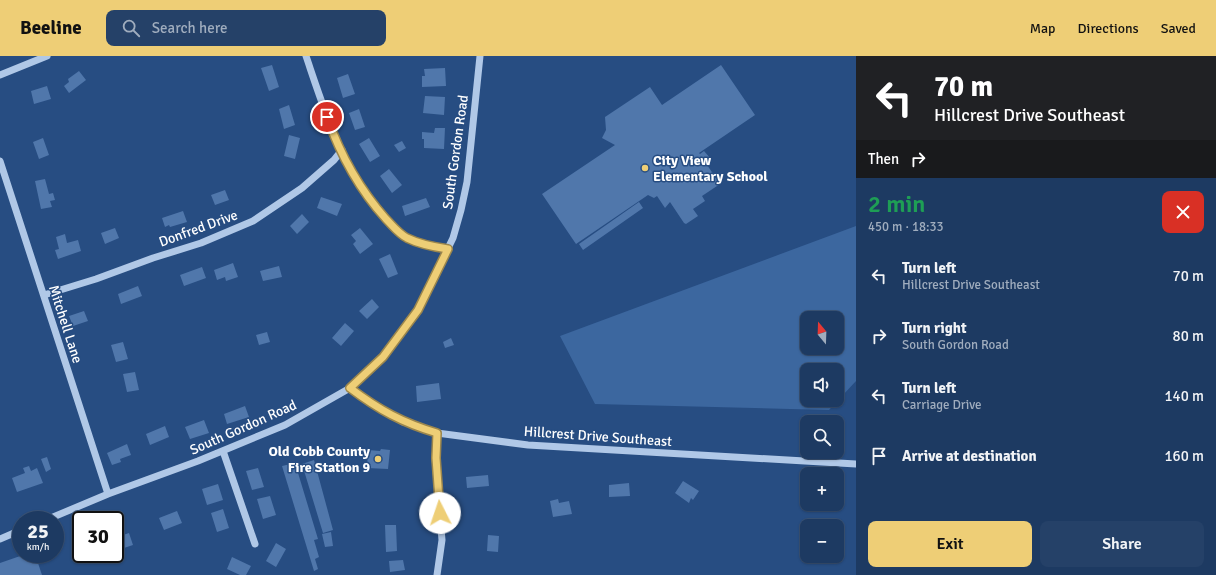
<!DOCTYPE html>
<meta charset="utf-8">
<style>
:root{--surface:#1d3a62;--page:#254168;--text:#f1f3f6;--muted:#a0adbe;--line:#3b5477;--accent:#eece76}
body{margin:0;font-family:Signika,sans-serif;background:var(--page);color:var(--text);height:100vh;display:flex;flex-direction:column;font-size:15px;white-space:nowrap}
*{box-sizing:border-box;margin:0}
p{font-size:13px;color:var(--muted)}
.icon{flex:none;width:22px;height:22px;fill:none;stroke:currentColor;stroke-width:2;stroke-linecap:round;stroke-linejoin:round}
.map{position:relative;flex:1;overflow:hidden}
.drawer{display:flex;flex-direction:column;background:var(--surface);width:360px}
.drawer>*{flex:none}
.guide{background:#202124;color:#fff;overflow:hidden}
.needle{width:26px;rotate:341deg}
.fabs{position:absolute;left:800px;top:255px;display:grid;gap:8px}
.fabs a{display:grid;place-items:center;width:44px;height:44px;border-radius:8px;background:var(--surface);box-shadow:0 1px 3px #0004,0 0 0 1px var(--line);font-size:20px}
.speed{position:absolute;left:12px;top:455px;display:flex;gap:8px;font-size:20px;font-weight:700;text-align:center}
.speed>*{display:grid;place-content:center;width:52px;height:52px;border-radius:50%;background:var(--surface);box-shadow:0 1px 3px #0004,0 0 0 1px var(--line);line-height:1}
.speed small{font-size:10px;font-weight:400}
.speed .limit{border:2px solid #111;border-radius:6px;background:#fff;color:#111}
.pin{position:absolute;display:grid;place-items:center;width:34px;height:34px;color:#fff;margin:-17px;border:2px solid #fff;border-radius:50%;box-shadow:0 1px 4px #0007}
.me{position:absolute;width:44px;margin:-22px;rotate:356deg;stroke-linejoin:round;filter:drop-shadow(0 0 3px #0008)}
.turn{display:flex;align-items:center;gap:14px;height:84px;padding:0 12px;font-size:18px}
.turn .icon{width:52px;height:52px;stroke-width:2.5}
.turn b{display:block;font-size:28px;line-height:34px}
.then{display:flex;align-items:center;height:38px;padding:0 12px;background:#0003;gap:8px;font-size:15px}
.round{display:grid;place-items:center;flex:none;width:42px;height:42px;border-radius:8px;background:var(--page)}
.summary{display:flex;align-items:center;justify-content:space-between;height:68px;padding:0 12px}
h1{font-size:24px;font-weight:600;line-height:30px;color:#1e9e55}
.cta{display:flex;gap:8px;margin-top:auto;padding:8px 12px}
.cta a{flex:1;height:46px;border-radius:8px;background:var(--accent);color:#111;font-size:16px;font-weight:600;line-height:46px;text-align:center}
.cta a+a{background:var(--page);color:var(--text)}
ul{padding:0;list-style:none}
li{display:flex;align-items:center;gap:12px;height:60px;padding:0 12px}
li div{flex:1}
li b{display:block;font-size:15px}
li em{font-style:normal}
header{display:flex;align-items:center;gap:24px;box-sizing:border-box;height:56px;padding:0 20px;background:var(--accent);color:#111}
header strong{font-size:19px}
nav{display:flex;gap:22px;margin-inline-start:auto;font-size:14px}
.search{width:280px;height:36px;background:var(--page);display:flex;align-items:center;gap:10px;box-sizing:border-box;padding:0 14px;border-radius:8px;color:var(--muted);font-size:15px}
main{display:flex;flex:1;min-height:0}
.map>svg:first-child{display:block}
.green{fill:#3c679f;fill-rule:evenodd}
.building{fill:#5077ab}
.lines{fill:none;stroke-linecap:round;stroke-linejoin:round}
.minor{stroke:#b0c8e7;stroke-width:7}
.route-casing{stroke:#9b864d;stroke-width:10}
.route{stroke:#eece76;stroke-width:7}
.poi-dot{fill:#eece76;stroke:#274d82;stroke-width:1.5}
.labels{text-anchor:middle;stroke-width:3;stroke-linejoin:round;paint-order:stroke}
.street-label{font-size:14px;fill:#fff;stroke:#274d82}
.poi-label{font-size:14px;font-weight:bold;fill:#fff;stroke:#274d82;text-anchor:start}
</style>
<header>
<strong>Beeline</strong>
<div class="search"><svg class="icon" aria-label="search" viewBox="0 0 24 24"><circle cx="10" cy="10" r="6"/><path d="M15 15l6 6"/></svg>Search here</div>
<nav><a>Map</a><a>Directions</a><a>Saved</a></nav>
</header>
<main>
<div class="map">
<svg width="856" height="519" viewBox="0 0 856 519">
<rect width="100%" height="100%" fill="#274d82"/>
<path class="green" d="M856,170V325L829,354L595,348L560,280ZM807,262H837V292H807ZM807,314H837V344H807Z"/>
<path class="building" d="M272,9L279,31L269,35L261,12Z
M721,9L755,59L699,97L700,98L704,95L711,103L706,106L701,100L720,128L702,140L705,145L693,153L698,160L686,168L684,167L670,146L665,152L657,140L654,142L648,139L576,188L542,138L615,89L602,82L606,74L605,61L650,31L662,49Z
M445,12L446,30L422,31V20H425L424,13Z
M79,15L86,24L69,37L64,30L69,26L68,23Z
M348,18L355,38L343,42L337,22Z
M47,30L51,43L34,48L31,35Z
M425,40L445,41L444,59L423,57Z
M289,49L295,69L284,73L279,53Z
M359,53L365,71L355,74L349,57Z
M435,72H445L444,93L424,92V83H422V76L434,77Z
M289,79L300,82L295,103L284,100Z
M43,82L49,99L39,103L33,86Z
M369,82L380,100L370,106L359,88Z
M402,85L406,92L399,96L394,89Z
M389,113L402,129L392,137L380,120Z
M45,123L49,138L53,137L55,144L50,145L52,151L41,153L35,125Z
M225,134L229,144L215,149L211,139Z
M321,141L342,148L337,160L317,152Z
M426,142L430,151L405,160L402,150Z
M639,146L643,152L583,194L579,188Z
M183,155L187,166L170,171L169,169L165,171L162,162Z
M302,158L309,166L297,178L290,170Z
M115,172L119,182L105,188L101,177Z
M360,172L373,188L360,198L353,188L356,185L351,179Z
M65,178L67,187L78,184L81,195L58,203L55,194L59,193L56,181Z
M390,198L398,218L388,222L379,203Z
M233,207L238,221L226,225L225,221L217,224L214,214Z
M279,210L282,221L263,225L260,215Z
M202,211L206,222L184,230L180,219Z
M138,230L142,240L121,248L118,238Z
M372,243L379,251L367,263L359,255Z
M84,255L88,265L73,270L69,260Z
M345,267L354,275L341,290L332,282Z
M267,276L270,286L259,289L256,279Z
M451,282L454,289L445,292L443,286Z
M123,286L128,303L116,306L111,289Z
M135,316L139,334L127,336L123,318Z
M439,327L441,343L417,346L416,330Z
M245,350L249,361L227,368L224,358Z
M204,364L209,377L190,383L185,371Z
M165,370L169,381L150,389L146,378Z
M127,388L131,399L120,403L121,406L112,409L107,397Z
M381,393L390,394L388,413L367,412L368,394L380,395Z
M47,401L51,413L46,416L41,403Z
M314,404L333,474L323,477L302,408Z
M295,407L318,483L314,484L319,501L315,503L318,513L314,515L282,410Z
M29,410L31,415L37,412L43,427L17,436L12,422L25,417L23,412Z
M258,412L264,431L252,434L246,415Z
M488,419L489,430L467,432L466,421Z
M683,425L699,435L693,444L691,442L689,447L675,437Z
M629,427L630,440L609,441V429Z
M218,428L223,444L207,449L202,433Z
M270,440L276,459L263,463L257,443Z
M558,443L559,447L569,445L572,458L553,461L550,445Z
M223,453L229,472L217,476L211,457Z
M177,455L182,467L164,474L159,462Z
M385,469H396L397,495L386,496Z
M331,476L333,490L325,491L322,478Z
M129,477L133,489L115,495V484L120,482V480Z
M488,479L499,480L498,496L487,495Z
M276,487L286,493L276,511L266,505Z
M26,498H35L42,519H0V507Z
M232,501L251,510L246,519H240L227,513Z
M403,504L405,514L390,516L389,505Z"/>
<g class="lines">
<path class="minor" d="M306,0C325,56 343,116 384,161C390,167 395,174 401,178C414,187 432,191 448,193
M0,19L47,0
M0,105L108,438
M44,239L96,223L153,202L201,187L253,165L302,132L334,104L342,94
M350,332L368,346L403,366L437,377L528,389L856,408
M223,395L255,488
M46,464L108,438L198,405L285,369L350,332L383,301L418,254L453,182L461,154L467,126L480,0
M0,483L21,474
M437,519L442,484L435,402L437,377"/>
</g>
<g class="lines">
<defs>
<path id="route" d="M327,61C340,98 360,134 386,163C393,170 398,177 407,182C419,188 434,191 448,193L418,254L383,301L350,332C379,354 403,367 437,377L436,402L440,457"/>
</defs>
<use href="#route" class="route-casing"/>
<use href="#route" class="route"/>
</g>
<g class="poi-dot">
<circle cx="645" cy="112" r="4"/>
<circle cx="378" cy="403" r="4"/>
</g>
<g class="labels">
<g class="street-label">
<text transform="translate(455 96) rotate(-82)" y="5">South Gordon Road</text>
<text transform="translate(198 172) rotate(-20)" y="5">Donfred Drive</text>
<text transform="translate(66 268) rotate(72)" y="5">Mitchell Lane</text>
<text transform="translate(243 371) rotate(-24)" y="5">South Gordon Road</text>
<text transform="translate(598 380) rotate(4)" y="5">Hillcrest Drive Southeast</text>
</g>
<g class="poi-label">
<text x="653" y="109">City View<tspan x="653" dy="16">Elementary School</tspan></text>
<text x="370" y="400" text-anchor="end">Old Cobb County<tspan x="370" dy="16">Fire Station 9</tspan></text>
</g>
</g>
</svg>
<div class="fabs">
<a><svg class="needle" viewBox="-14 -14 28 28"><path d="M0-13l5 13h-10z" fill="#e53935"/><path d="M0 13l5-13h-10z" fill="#a0adbe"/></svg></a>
<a><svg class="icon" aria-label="sound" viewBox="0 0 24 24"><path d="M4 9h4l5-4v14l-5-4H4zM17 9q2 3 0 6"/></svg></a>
<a><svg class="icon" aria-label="search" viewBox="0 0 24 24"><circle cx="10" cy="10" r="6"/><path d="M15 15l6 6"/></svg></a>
<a>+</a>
<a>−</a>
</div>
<div class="speed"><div>25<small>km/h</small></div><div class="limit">30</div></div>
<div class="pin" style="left:327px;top:61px;background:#d93025"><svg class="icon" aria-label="arrive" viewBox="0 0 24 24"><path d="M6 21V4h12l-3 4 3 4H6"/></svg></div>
<svg class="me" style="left:440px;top:457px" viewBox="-20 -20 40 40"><circle r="19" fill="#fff"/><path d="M0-13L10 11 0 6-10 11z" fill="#eece76"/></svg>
</div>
<section class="drawer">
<div class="guide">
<div class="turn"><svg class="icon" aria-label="left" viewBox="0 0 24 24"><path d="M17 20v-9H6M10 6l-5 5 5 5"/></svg><div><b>70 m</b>Hillcrest Drive Southeast</div></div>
<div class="then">Then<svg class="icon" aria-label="right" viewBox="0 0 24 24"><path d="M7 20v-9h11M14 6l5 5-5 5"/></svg></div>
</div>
<div class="summary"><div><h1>2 min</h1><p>450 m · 18:33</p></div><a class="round" style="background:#d93025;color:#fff"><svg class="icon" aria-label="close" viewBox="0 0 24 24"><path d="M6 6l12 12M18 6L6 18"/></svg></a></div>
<ul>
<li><svg class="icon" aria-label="left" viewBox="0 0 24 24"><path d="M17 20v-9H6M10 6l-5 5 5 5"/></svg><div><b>Turn left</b><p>Hillcrest Drive Southeast</p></div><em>70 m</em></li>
<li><svg class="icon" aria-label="right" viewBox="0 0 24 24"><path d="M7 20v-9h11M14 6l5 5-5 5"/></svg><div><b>Turn right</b><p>South Gordon Road</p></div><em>80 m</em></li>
<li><svg class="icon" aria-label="left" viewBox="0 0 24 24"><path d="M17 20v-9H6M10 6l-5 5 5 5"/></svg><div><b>Turn left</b><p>Carriage Drive</p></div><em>140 m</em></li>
<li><svg class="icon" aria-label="arrive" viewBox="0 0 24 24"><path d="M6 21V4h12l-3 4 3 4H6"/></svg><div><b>Arrive at destination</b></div><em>160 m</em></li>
</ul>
<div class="cta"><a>Exit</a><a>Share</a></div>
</section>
</main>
